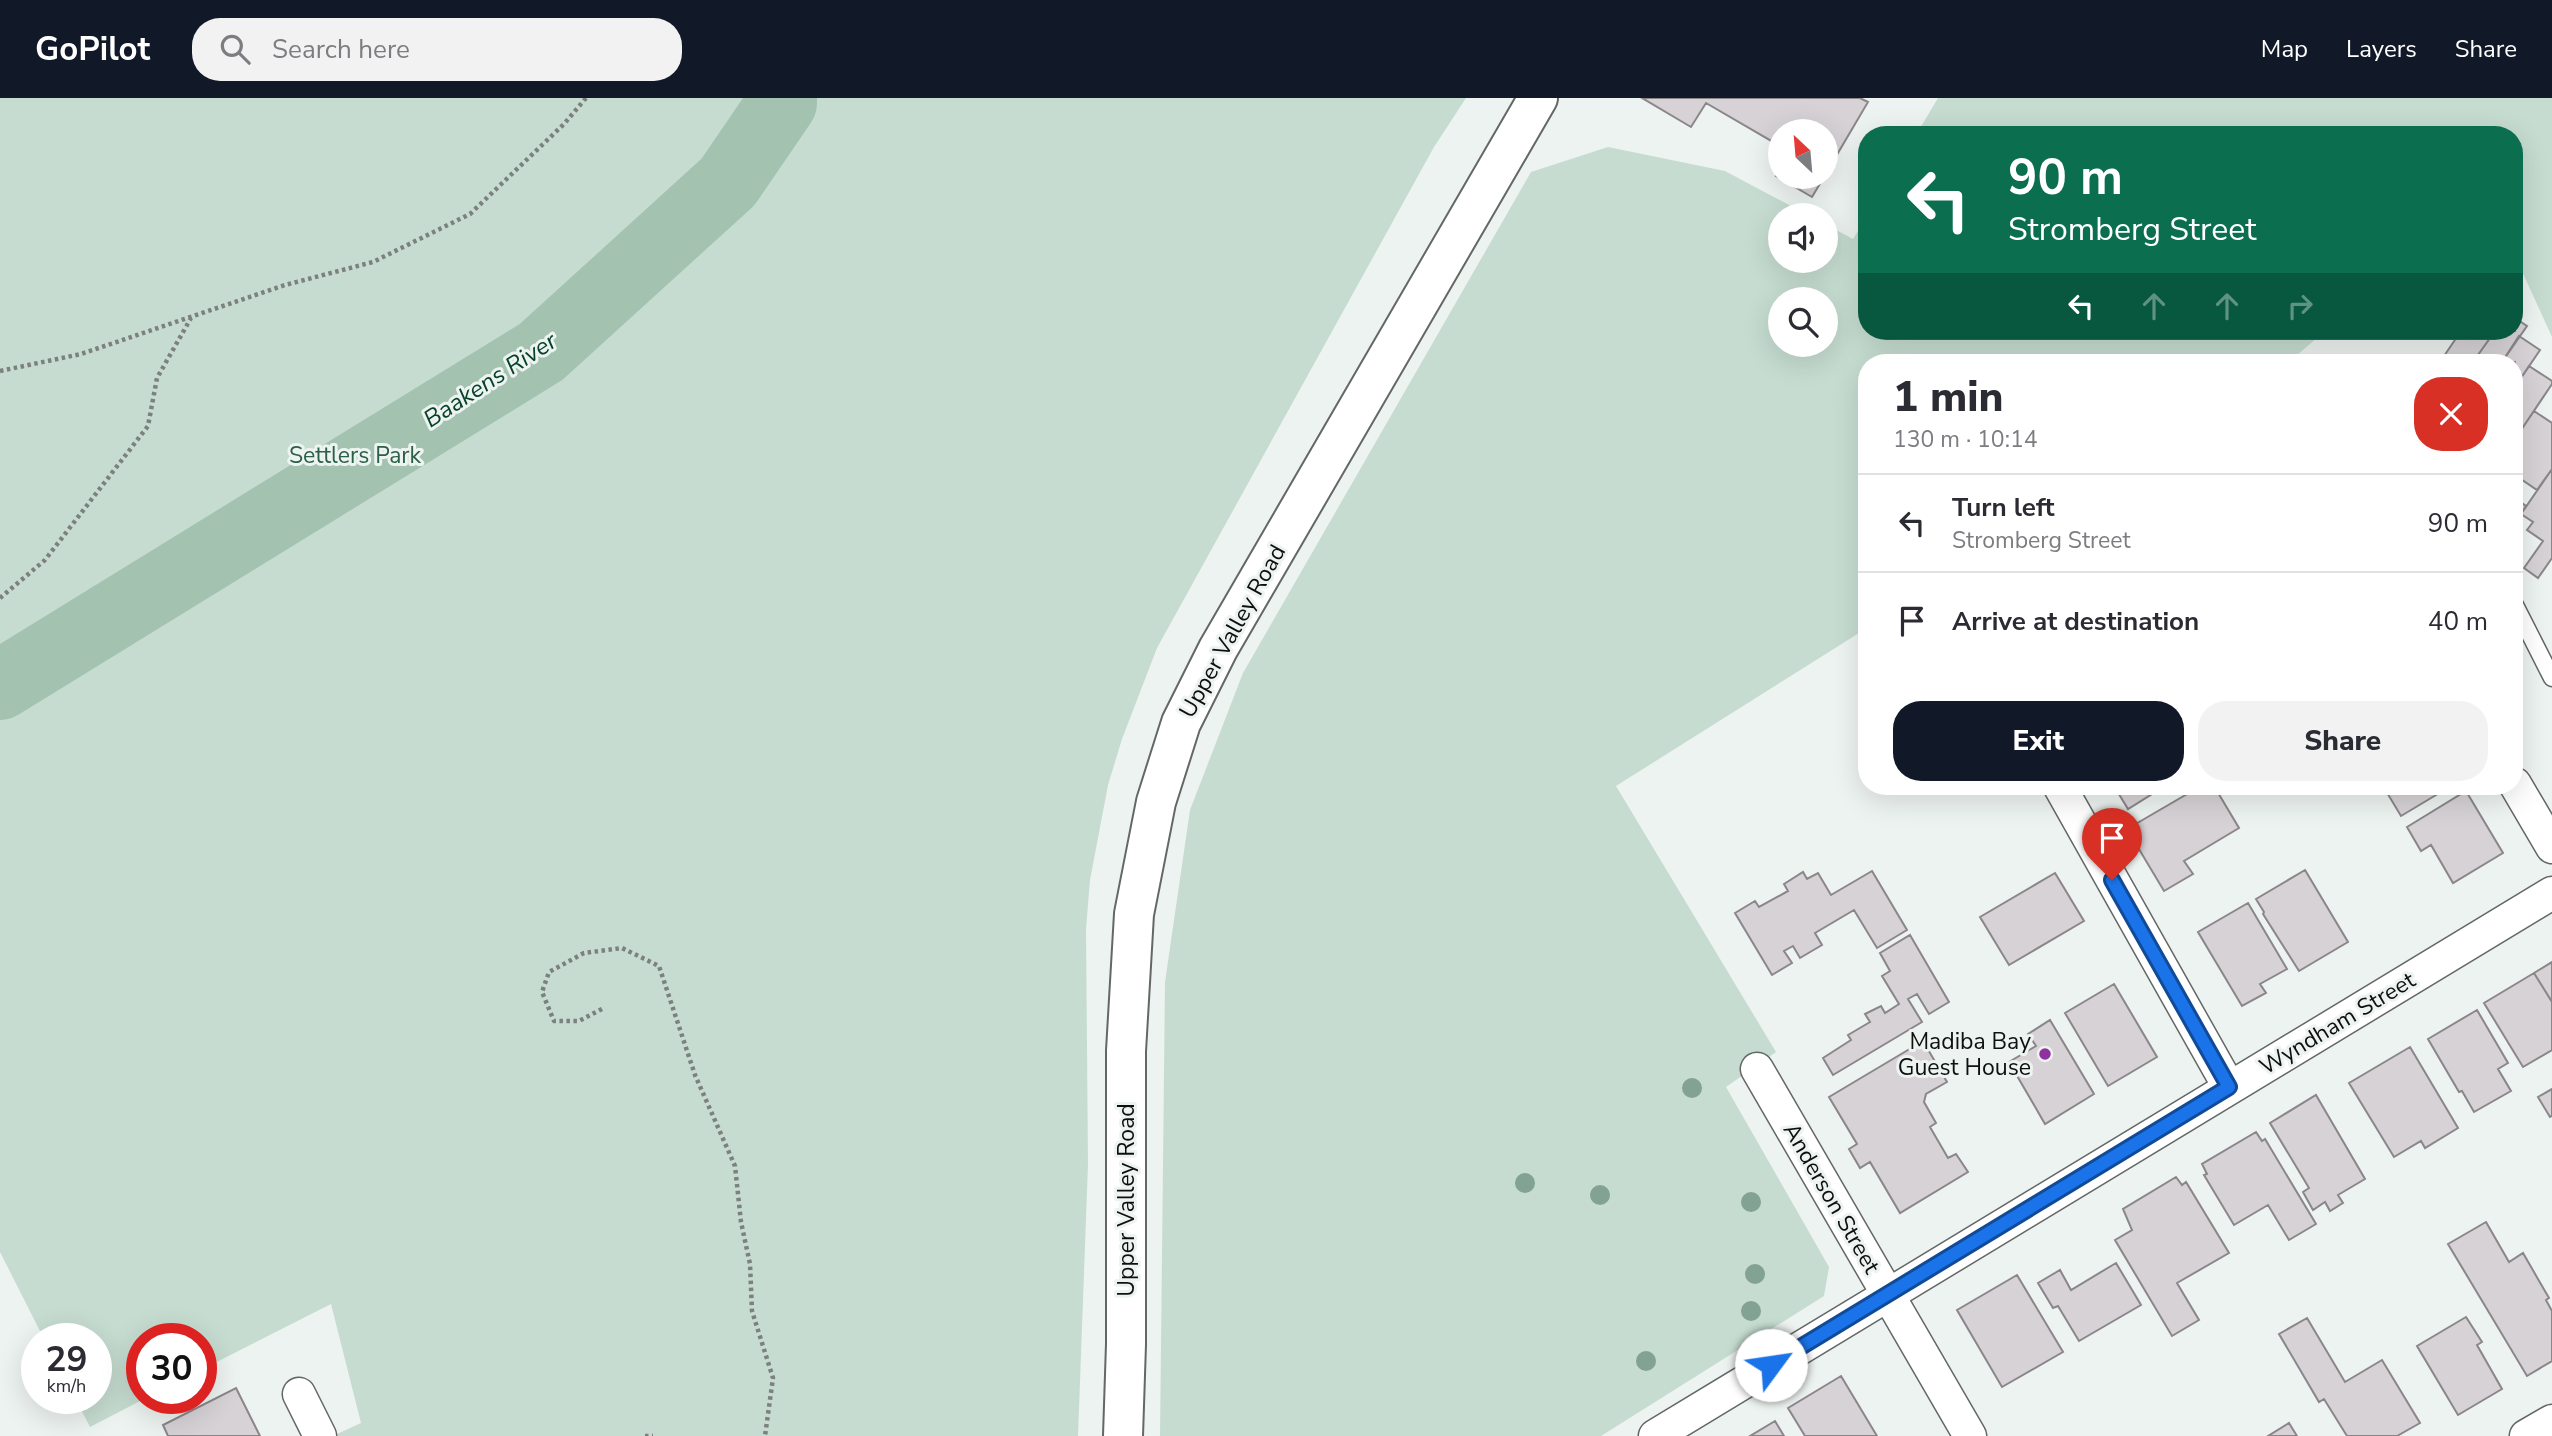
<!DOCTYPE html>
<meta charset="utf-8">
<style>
:root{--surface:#fff;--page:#f2f2f3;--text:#2b2b33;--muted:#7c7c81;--line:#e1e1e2;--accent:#111827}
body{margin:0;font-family:"Nunito Sans",sans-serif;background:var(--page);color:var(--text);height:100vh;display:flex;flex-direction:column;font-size:26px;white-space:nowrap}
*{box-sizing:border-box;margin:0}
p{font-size:23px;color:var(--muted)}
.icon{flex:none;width:38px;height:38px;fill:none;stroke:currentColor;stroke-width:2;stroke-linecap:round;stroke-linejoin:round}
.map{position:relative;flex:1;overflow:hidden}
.panel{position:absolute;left:1858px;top:256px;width:665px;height:441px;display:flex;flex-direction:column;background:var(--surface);border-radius:28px;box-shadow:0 7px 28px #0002}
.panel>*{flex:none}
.guide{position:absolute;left:1858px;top:28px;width:665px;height:214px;border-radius:28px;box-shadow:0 7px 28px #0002;background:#0b6e4f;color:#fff;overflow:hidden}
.needle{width:46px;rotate:334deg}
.controls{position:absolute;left:1768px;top:21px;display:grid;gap:14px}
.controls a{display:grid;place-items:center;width:70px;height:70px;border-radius:50%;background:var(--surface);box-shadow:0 7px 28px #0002;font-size:35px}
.speed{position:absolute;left:21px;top:1225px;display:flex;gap:14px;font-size:35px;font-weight:700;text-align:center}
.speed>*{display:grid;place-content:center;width:91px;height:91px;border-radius:50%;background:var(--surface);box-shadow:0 7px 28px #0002;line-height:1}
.speed small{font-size:18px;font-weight:400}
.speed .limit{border:10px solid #d22;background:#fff;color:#111}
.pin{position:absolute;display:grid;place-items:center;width:60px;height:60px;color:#fff;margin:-72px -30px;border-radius:50% 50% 50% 0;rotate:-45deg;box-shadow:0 0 7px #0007}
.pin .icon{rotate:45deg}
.me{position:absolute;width:77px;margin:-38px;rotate:59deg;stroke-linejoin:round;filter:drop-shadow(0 0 5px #0008)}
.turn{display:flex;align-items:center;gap:24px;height:147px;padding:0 35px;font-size:32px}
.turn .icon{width:91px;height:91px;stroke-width:2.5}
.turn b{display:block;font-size:49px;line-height:60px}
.lanes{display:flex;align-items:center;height:66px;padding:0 35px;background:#0003;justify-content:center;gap:35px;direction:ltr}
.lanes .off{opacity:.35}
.round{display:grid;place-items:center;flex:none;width:74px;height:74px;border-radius:28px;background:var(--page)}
.summary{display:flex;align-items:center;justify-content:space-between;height:119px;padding:0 35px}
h1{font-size:42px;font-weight:800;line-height:52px}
.primary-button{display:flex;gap:14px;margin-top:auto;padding:14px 35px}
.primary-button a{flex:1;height:80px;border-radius:28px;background:var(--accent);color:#fff;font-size:28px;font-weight:800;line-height:80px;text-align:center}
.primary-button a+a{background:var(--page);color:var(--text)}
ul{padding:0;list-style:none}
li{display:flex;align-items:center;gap:21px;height:98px;padding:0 35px;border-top:2px solid var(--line)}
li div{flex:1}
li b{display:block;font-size:26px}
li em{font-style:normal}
header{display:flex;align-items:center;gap:42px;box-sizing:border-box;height:98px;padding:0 35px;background:var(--accent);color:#fff}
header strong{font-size:33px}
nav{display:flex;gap:38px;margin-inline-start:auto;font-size:24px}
.search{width:490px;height:63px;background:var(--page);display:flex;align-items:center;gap:18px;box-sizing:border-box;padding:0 24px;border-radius:28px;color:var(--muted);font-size:26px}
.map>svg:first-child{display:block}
.green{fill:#c6dcd0;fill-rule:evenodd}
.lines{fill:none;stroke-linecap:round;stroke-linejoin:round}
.river{stroke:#a3c2b0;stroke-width:70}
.building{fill:#d6d2d6;stroke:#8a868a;stroke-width:2}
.service-casing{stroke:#636865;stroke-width:19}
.minor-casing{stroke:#636865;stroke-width:35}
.tertiary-casing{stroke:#636865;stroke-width:42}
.path{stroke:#7c807e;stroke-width:4.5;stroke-dasharray:3.5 3.5;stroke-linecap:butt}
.service{stroke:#fff;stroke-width:16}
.minor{stroke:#fff;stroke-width:32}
.tertiary{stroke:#fff;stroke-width:38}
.tree{fill:#82a293}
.route-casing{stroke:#114b97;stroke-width:18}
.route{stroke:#1a73e8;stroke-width:12}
.poi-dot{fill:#8d329e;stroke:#edf3f0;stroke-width:2.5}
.labels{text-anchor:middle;stroke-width:6;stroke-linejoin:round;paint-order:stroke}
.park-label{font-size:23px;fill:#2b6047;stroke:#edf3f0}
.street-label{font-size:23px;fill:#0e100f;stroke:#edf3f0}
.poi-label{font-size:23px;fill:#0e100f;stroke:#edf3f0;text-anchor:end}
.water-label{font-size:24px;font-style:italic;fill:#06422a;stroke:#edf3f0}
</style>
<header>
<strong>GoPilot</strong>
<div class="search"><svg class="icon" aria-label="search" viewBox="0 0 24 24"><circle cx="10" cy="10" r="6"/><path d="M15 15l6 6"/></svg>Search here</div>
<nav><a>Map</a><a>Layers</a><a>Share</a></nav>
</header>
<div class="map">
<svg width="2552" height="1338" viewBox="0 0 2552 1338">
<rect width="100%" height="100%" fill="#edf3f0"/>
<path class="green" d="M0,0H1466L1434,49L1157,550L1122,641L1108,687L1090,782L1086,831L1088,1066L1078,1338H338L337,1336L361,1325L331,1206L201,1272V1241H142V1300H146L90,1329L75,1300H96V1241H44L0,1154Z
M1938,0H2552V239L2515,158V37H1916Z
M1608,49L1725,73L1808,117H1780V163H1825V126L1853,141L1867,118V233H2325L2289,264H1867V530L1616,688L1776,954L1726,989L1829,1169L1824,1198L1601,1338H1160L1165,884L1190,712L1243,575L1531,74ZM1780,201H1825V247H1780Z"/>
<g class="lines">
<path class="river" d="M0,587L541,254L728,84L782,5V0"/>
</g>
<path class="building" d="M1642,0H1860L1868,4L1825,77V33H1780V48L1706,5L1691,29Z
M1780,72V79H1824L1812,99L1776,78Z
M2515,220L2527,228L2502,264H2473L2495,233H2515Z
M2461,233H2495L2473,264H2440Z
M2519,238L2540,252L2515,289V264H2502Z
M2529,268L2552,283V286L2515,341V289Z
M2534,313L2552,325V371L2537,392L2515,377V341Z
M2552,371V460L2538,480L2524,470L2543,443L2527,432L2533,424L2521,416Z
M2515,400L2526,408L2515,425Z
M2114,688H2165L2128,711Z
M2201,688H2214L2239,730L2184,763L2193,776L2164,793L2127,731Z
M2383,688H2451L2401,718Z
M2466,693L2503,755L2453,785L2431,747L2421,753L2407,729Z
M2305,772L2348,844L2299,873L2263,816L2264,814L2256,801Z
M1872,773L1907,832L1877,850L1854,812L1815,835L1822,847L1800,860L1793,848L1784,853L1792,865L1772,877L1735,815L1755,803L1759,809L1788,793L1784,786L1803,774L1807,781L1818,775L1831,797Z
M2055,775L2084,823L2009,867L1980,819Z
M2248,805L2287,871L2260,886L2266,895L2242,908L2198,834Z
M1910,837L1949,904L1929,916L1917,896L1908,901L1922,924L1833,977L1823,960L1851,942L1848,937L1870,924L1865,916L1881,908L1885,915L1899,906L1882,878L1890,873L1880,855Z
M2552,864V904L2534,875Z
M2534,875L2552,904V952L2523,969L2484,905Z
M2114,886L2157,959L2108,988L2065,915Z
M2477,912L2508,965L2498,971L2511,993L2474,1014L2462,993L2459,994L2428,941Z
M2050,922L2094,996L2045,1026L2009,964L2036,948L2028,936Z
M1923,943L1947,984L1926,996L1924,1004L1936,1025L1930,1029L1948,1060L1956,1056L1968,1074L1900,1115L1870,1064L1860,1070L1849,1051L1857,1046L1829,999Z
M2410,949L2458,1030L2425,1050L2421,1043L2394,1059L2349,985Z
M2552,991V1018L2550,1019L2538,999Z
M2316,997L2365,1081L2338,1097L2343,1105L2330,1113L2325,1104L2313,1112L2303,1094L2309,1090L2270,1025Z
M2256,1034L2262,1043L2265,1041L2316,1126L2289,1142L2268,1107L2234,1127L2204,1077L2207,1076L2202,1066Z
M2176,1079L2182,1087L2186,1084L2229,1155L2177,1185L2199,1222L2172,1238L2115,1142L2132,1132L2123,1111Z
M2486,1124L2509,1164L2523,1155L2549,1200L2546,1202L2552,1213V1263L2527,1278L2448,1146Z
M2116,1165L2141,1207L2079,1243L2058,1208L2053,1210L2038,1185L2060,1172L2071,1192Z
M2017,1177L2063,1254L2002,1289L1957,1212Z
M2466,1219L2482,1244L2477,1247L2502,1291L2458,1317L2417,1248Z
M2307,1220L2345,1284L2382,1262L2420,1325L2397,1338H2347L2324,1301L2319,1304L2279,1236Z
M1841,1278L1877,1338H1805L1788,1310Z
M236,1290L260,1338H168L163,1327Z
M1775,1323L1784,1338H1750Z
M2289,1325L2297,1338H2268Z"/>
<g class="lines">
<defs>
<path id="service" d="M2515,507L2552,580"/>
<path id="minor" d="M2515,686L2552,749
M2060,689L2229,989
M1757,971L1970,1338
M299,1296L320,1338
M1655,1338L2552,795
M2526,1338L2552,1323"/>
<path id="tertiary" d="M1123,1338L1126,1246V953L1134,816L1156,704L1181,625L1218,551L1538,0"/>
</defs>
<use href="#service" class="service-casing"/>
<use href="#minor" class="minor-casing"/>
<use href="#tertiary" class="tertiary-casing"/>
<path class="path" d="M0,273L81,256L285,187L373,164L470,116L564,26L586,0
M0,500L45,462L148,328L157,280L191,220
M602,911L579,923H554L542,894L549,874L584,855L622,850L659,868L695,977L735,1068L741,1124L750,1166L752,1213L773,1280L765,1338
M645,1338H653"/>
<use href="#service" class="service"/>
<use href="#minor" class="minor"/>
<use href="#tertiary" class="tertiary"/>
</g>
<g class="tree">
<circle cx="1692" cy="990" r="10"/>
<circle cx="1525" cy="1085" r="10"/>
<circle cx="1600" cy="1097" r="10"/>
<circle cx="1751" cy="1104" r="10"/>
<circle cx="1755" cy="1176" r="10"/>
<circle cx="1751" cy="1213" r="10"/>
<circle cx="1646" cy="1263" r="10"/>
</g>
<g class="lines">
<defs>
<path id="route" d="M1771,1267L2229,989L2112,782"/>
</defs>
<use href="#route" class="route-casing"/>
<use href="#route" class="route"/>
</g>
<circle class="poi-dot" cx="2045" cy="956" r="7"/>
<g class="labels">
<g class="park-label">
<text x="355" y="365">Settlers Park</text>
</g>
<g class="street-label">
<text transform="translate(1232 533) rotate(-61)" y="8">Upper Valley Road</text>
<text transform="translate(2337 925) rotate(-31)" y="8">Wyndham Street</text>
<text transform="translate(1832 1100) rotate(60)" y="8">Anderson Street</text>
<text transform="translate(1126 1102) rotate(-90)" y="8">Upper Valley Road</text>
</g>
<g class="poi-label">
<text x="2031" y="951">Madiba Bay<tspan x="2031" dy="26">Guest House</tspan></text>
</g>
<g class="water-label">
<text transform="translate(490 282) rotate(-33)" y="8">Baakens River</text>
</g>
</g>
</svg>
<div class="controls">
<a><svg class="needle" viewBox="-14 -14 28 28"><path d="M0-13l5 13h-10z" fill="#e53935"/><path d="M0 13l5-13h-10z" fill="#7c7c81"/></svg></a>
<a><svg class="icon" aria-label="sound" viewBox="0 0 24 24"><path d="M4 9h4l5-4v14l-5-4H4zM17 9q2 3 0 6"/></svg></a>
<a><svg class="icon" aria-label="search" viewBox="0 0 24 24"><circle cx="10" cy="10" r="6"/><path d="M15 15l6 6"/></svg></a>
</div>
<div class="speed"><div>29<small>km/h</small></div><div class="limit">30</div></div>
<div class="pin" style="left:2112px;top:782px;background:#d93025"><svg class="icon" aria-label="arrive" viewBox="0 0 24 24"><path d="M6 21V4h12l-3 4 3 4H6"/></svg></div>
<svg class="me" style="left:1771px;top:1267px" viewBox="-20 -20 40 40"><circle r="19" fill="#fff"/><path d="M0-13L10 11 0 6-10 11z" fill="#1a73e8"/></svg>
<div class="guide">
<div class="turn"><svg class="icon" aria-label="left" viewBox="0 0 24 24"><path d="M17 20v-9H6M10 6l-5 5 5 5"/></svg><div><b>90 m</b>Stromberg Street</div></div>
<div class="lanes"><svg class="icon" aria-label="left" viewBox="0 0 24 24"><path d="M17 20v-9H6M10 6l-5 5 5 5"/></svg><svg class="icon off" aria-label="ahead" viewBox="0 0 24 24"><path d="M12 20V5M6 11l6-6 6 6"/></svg><svg class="icon off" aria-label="ahead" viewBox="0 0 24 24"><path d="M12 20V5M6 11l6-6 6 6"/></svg><svg class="icon off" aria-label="right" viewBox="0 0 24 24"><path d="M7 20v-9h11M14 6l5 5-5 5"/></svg></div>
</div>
<section class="panel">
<div class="summary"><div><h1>1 min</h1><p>130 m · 10:14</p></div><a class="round" style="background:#d93025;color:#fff"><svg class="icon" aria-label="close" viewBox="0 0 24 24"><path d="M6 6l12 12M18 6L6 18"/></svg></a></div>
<ul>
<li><svg class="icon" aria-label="left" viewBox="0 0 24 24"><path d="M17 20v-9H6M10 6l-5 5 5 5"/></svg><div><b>Turn left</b><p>Stromberg Street</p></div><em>90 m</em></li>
<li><svg class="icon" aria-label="arrive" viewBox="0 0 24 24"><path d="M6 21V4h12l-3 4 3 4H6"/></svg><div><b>Arrive at destination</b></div><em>40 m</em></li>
</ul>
<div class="primary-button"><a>Exit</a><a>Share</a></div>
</section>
</div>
